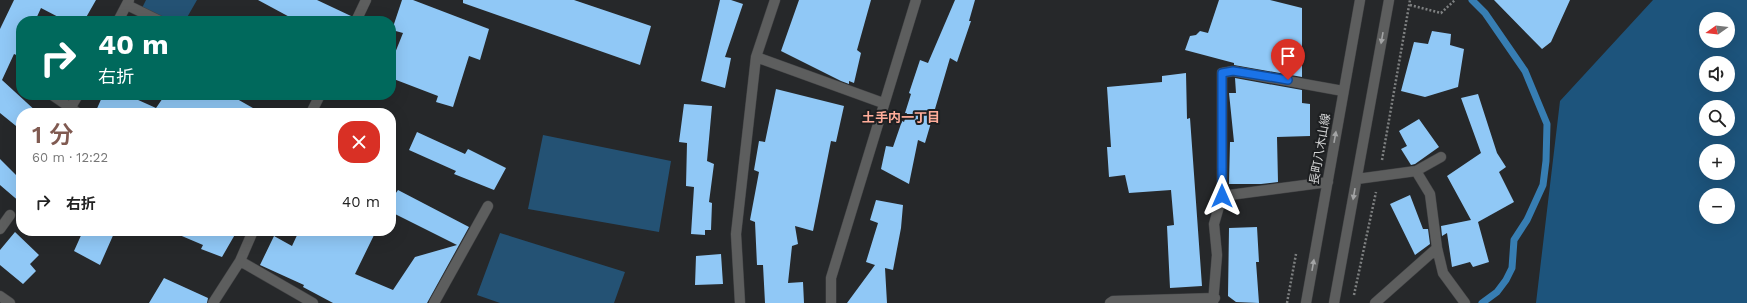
<!DOCTYPE html>
<html lang="ja">
<meta charset="utf-8">
<style>
:root{--surface:#fff;--page:#f2f2f2;--text:#222;--muted:#767676;--accent:#805a51}
body{margin:0;font-family:"Work Sans","Noto Sans JP",sans-serif;background:var(--page);color:var(--text);height:100vh;display:flex;flex-direction:column;font-size:15px;white-space:nowrap}
*{box-sizing:border-box;margin:0}
p{font-size:13px;color:var(--muted)}
.icon{flex:none;width:22px;height:22px;fill:none;stroke:currentColor;stroke-width:2;stroke-linecap:round;stroke-linejoin:round}
.map{position:relative;flex:1;overflow:hidden}
.side{position:absolute;left:16px;top:108px;width:380px;height:128px;display:flex;flex-direction:column;background:var(--surface);border-radius:16px;box-shadow:0 4px 16px #0002}
.side>*{flex:none}
.guide{position:absolute;left:16px;top:16px;width:380px;height:84px;border-radius:16px;box-shadow:0 4px 16px #0002;background:#00695c;color:#fff;overflow:hidden}
.needle{width:26px;rotate:256deg}
.buttons{position:absolute;left:1699px;top:12px;display:grid;gap:8px}
.buttons a{display:grid;place-items:center;width:36px;height:36px;border-radius:50%;background:var(--surface);box-shadow:0 4px 16px #0002;font-size:20px}
.pin{position:absolute;display:grid;place-items:center;width:34px;height:34px;color:#fff;margin:-41px -17px;border-radius:50% 50% 50% 0;rotate:-45deg;box-shadow:0 0 4px #0007}
.pin .icon{rotate:45deg}
.me{position:absolute;width:44px;margin:-22px;rotate:0deg;stroke-linejoin:round;filter:drop-shadow(0 0 3px #0008)}
.turn{display:flex;align-items:center;gap:14px;height:84px;padding:0 16px;font-size:18px}
.turn .icon{width:52px;height:52px;stroke-width:2.5}
.turn b{display:block;font-size:28px;line-height:34px}
.round{display:grid;place-items:center;flex:none;width:42px;height:42px;border-radius:16px;background:var(--page)}
.headline{display:flex;align-items:center;justify-content:space-between;height:68px;padding:0 16px}
h1{font-size:24px;font-weight:600;line-height:30px;color:var(--accent)}
ul{padding:0;list-style:none}
li{display:flex;align-items:center;gap:12px;height:52px;padding:0 16px}
li div{flex:1}
li b{display:block;font-size:15px}
li em{font-style:normal}
.map>svg:first-child{display:block}
.green{fill:#245274}
.forest{fill:#1d547c;fill-rule:evenodd}
.lines{fill:none;stroke-linecap:round;stroke-linejoin:round}
.stream{stroke:#377eb3;stroke-width:7}
.building{fill:#90c8f6}
.minor-casing{stroke:#424345;stroke-width:11}
.path{stroke:#7e8081;stroke-width:2.5;stroke-dasharray:2 2;stroke-linecap:butt}
.minor{stroke:#5d5e5e;stroke-width:10}
.oneway{fill:#a3a4a5}
.route-casing{stroke:#114b97;stroke-width:10}
.route{stroke:#1a73e8;stroke-width:7}
.labels{text-anchor:middle;stroke-width:4;stroke-linejoin:round;paint-order:stroke}
.street-label{font-size:12px;fill:#d2d3d4;stroke:#1d1f21}
.neighbourhood-label{font-size:13px;font-weight:bold;fill:#ffad9a;stroke:#1d1f21}
</style>
<div class="map">
<svg width="1747" height="303" viewBox="0 0 1747 303">
<rect width="100%" height="100%" fill="#26282a"/>
<path class="green" d="M146,0H197L185,21H171L142,8Z
M543,135L671,161L659,232L528,209Z
M500,233L625,272L614,303H500L477,295Z"/>
<path class="forest" d="M1653,0H1747V303H1536L1560,101ZM1706,19H1728V41H1706ZM1706,63H1728V85H1706ZM1706,107H1728V129H1706ZM1706,151H1728V173H1706ZM1706,195H1728V217H1706Z"/>
<g class="lines">
<path class="stream" d="M1472,0L1485,13L1525,71L1547,124L1546,161L1543,185L1527,220L1514,240L1512,268L1506,280L1497,292L1482,303"/>
</g>
<path class="building" d="M14,0H96L84,21H66L41,8L35,21H21V57L14,54L2,80L38,113H21V130L0,113V29Z
M258,0H317L351,16L350,21H297Z
M402,0H413L489,29L480,60L469,56L453,107L436,102L438,96L391,78V63L403,33L392,30Z
M463,0H574L651,26L640,65L463,3Z
M720,0H731L743,4L725,57L731,58L725,88L701,81Z
M799,0H871L857,50L861,53L854,83L849,81V84L841,81L781,51Z
M955,0H975L969,21H971L957,62L950,58L925,143L918,140L909,184L881,169L886,146L893,147L902,121L904,122L907,113H905L911,94L909,93L920,60L928,63Z
M1219,0H1270L1302,8V77L1234,65V63L1185,50L1190,36L1196,35L1200,31L1208,33Z
M1494,0H1570L1551,42L1542,49Z
M1432,31L1451,34L1450,45L1464,49L1458,87L1425,97L1401,91L1414,42L1428,44Z
M1186,73L1187,119L1190,118L1202,286L1170,288L1167,226L1174,225L1171,190L1129,193L1125,175L1109,177L1107,147H1111L1107,87L1162,82V76Z
M1235,78L1302,90V103L1310,104V136L1277,137L1278,182L1261,184H1229L1230,142H1234L1229,93H1236Z
M776,89L844,106L836,142L831,141L813,231L795,226L798,244L792,246L788,283L803,282L804,303H765L763,265H757L755,222L750,220L759,172L754,170L759,141L765,142Z
M1478,94L1497,153L1506,167L1499,172L1514,202L1478,222L1489,262L1473,267L1470,262L1452,267L1447,233L1442,236L1441,226L1471,220L1447,176L1481,153L1461,98Z
M103,95H127L156,108L165,95H230L262,113H95Z
M684,104L712,106L707,161L714,164L709,202L712,203L711,230H705V235L691,234L694,187L686,186L687,143L679,142Z
M1419,119L1439,147L1415,164L1411,165L1401,149L1407,146L1399,131Z
M417,132L465,154L468,149L506,168L494,190L454,174L456,171L409,150Z
M0,159L21,180V203L0,185Z
M398,190L469,227L427,303H333L303,287L304,285L260,265L274,236L292,246L299,231H376L355,274L393,290L415,257L457,245L391,212V200Z
M1410,195L1423,229H1428L1430,244L1415,255L1390,204Z
M876,200L903,205L901,228L893,270L885,268L887,303H847L875,265L866,262L878,223L870,220Z
M1257,227L1259,262H1256L1259,303L1236,302L1228,296L1229,228Z
M83,231H115L100,265L74,251Z
M170,231H237L222,257L201,249L203,245Z
M15,232L39,255L30,264L36,271L23,284L0,265V250Z
M721,254L723,284L695,285L696,256Z
M164,278L208,298L207,303H149Z"/>
<g class="lines">
<defs>
<path id="minor" d="M127,5L160,21
M118,21L129,0
M356,21L366,0
M756,57L883,103
M52,95L78,113
M71,107L78,95
M311,113L320,95
M1357,179L1416,171L1441,157
M1222,196V73L1233,71L1343,91
M0,229L10,215
M1437,248L1443,273L1465,303
M240,261L313,303
M0,296L10,303
M213,303L240,261L253,231
M434,303L488,206
M740,303L736,234L756,57L775,0
M831,303V278L916,0
M1110,303L1113,301L1215,298
M1213,303L1217,255L1214,224L1222,196L1328,182
M1306,303L1360,0
M1334,303L1389,0
M1375,303L1437,248L1430,194L1416,171"/>
</defs>
<use href="#minor" class="minor-casing"/>
<path class="path" d="M1410,5L1441,13L1455,0
M1382,160L1410,0
M1354,295L1376,192
M1287,303L1296,254"/>
<use href="#minor" class="minor"/>
</g>
<defs><path id="oneway-solid" d="M-6-.8H1V-3.2L6.5 0L1 3.2V.8H-6Z"/></defs>
<g class="oneway">
<use href="#oneway-solid" transform="translate(1382 38) rotate(100)"/>
<use href="#oneway-solid" transform="translate(1335 137) rotate(-80)"/>
<use href="#oneway-solid" transform="translate(1354 194) rotate(100)"/>
<use href="#oneway-solid" transform="translate(1313 265) rotate(-80)"/>
</g>
<g class="lines">
<defs>
<path id="route" d="M1222,196V73L1233,71L1288,80"/>
</defs>
<use href="#route" class="route-casing"/>
<use href="#route" class="route"/>
</g>
<g class="labels">
<g class="street-label">
<text transform="translate(1320 149) rotate(-80)" y="4">長町八木山線</text>
</g>
<g class="neighbourhood-label">
<text x="901" y="122">土手内一丁目</text>
</g>
</g>
</svg>
<div class="buttons">
<a><svg class="needle" viewBox="-14 -14 28 28"><path d="M0-13l5 13h-10z" fill="#e53935"/><path d="M0 13l5-13h-10z" fill="#767676"/></svg></a>
<a><svg class="icon" aria-label="sound" viewBox="0 0 24 24"><path d="M4 9h4l5-4v14l-5-4H4zM17 9q2 3 0 6"/></svg></a>
<a><svg class="icon" aria-label="search" viewBox="0 0 24 24"><circle cx="10" cy="10" r="6"/><path d="M15 15l6 6"/></svg></a>
<a>+</a>
<a>−</a>
</div>
<div class="pin" style="left:1288px;top:80px;background:#d93025"><svg class="icon" aria-label="arrive" viewBox="0 0 24 24"><path d="M6 21V4h12l-3 4 3 4H6"/></svg></div>
<svg class="me" style="left:1222px;top:196px" viewBox="-20 -20 40 40"><path d="M0-17L14 15 0 8-14 15z" fill="#1a73e8" stroke="#fff" stroke-width="4"/></svg>
<div class="guide">
<div class="turn"><svg class="icon" aria-label="right" viewBox="0 0 24 24"><path d="M7 20v-9h11M14 6l5 5-5 5"/></svg><div><b>40 m</b>右折</div></div>
</div>
<section class="side">
<div class="headline"><div><h1>1 分</h1><p>60 m · 12:22</p></div><a class="round" style="background:#d93025;color:#fff"><svg class="icon" aria-label="close" viewBox="0 0 24 24"><path d="M6 6l12 12M18 6L6 18"/></svg></a></div>
<ul>
<li><svg class="icon" aria-label="right" viewBox="0 0 24 24"><path d="M7 20v-9h11M14 6l5 5-5 5"/></svg><div><b>右折</b></div><em>40 m</em></li>
</ul>
</section>
</div>
